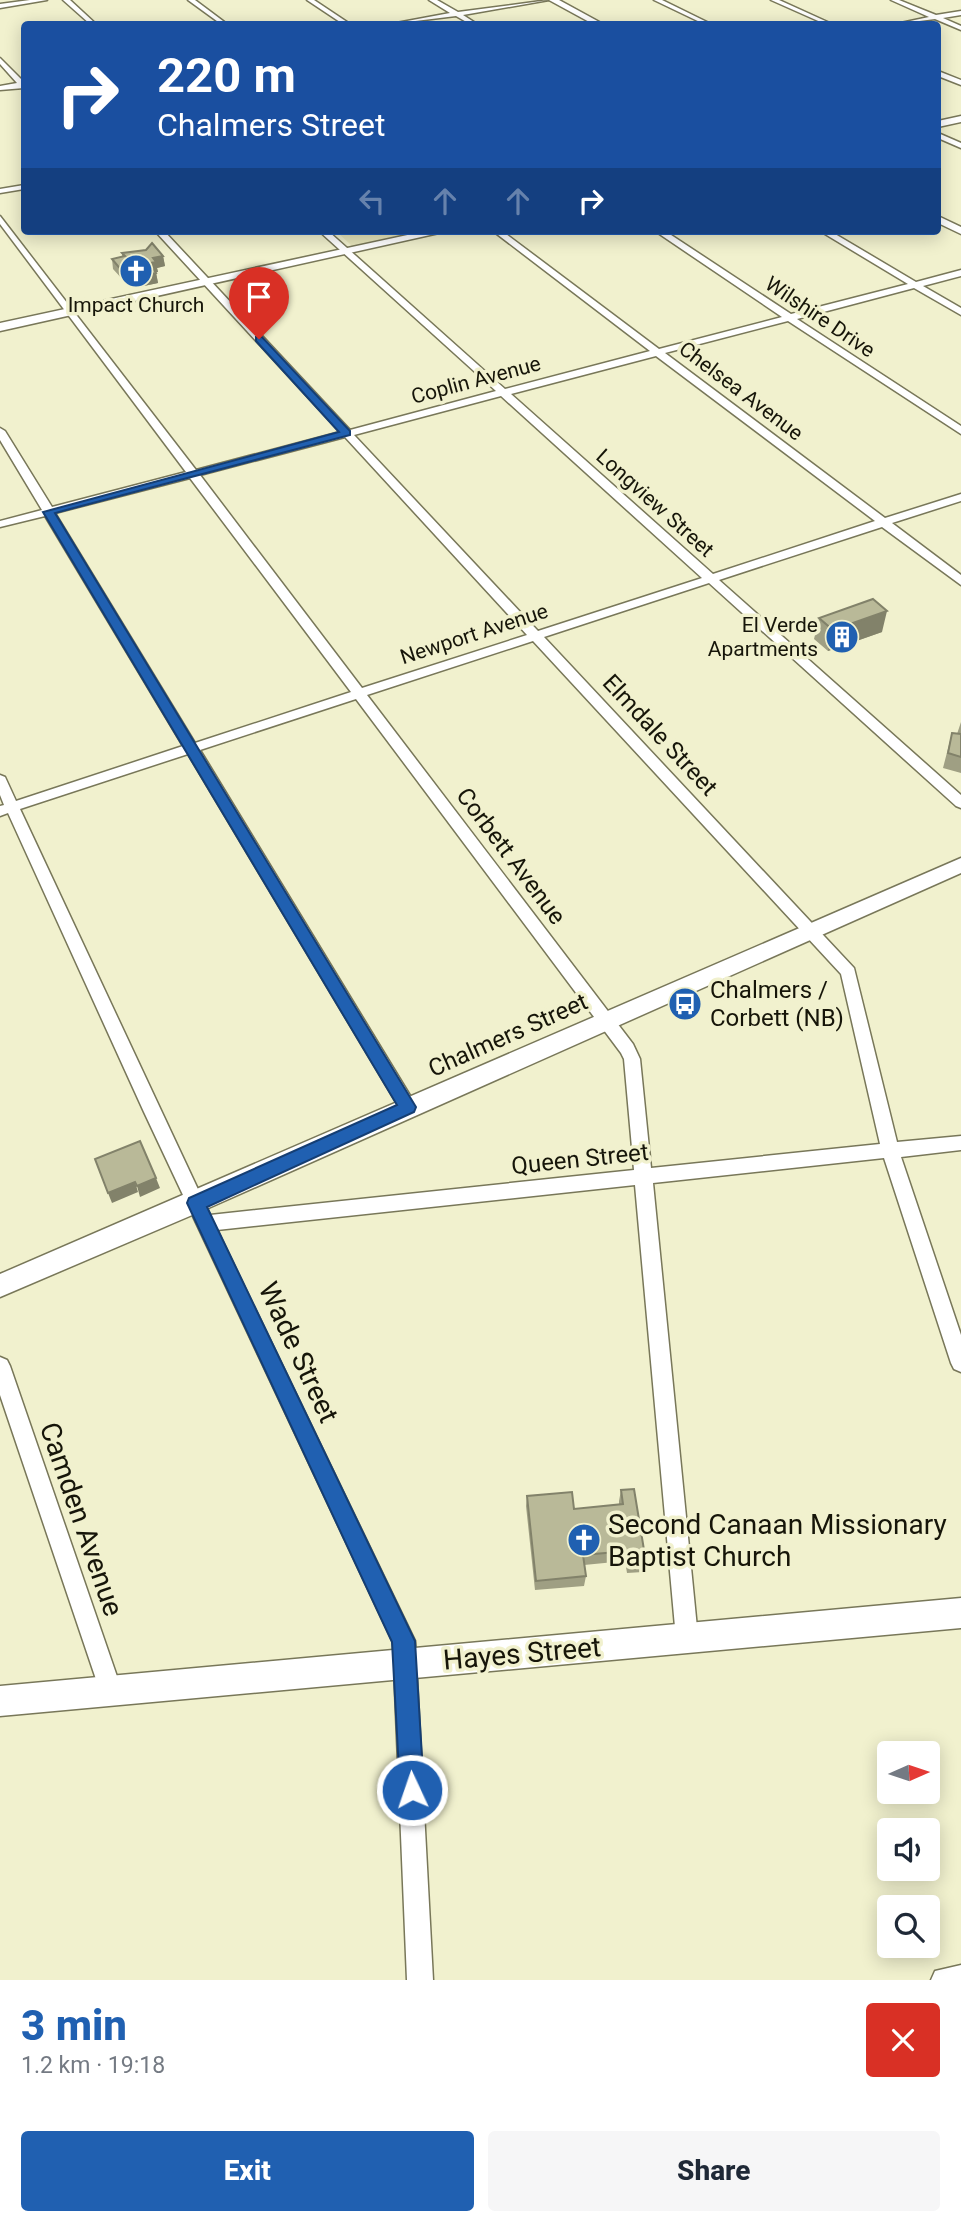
<!DOCTYPE html>
<meta charset="utf-8">
<style>
:root{--surface:#fff;--page:#f6f6f7;--text:#1f2937;--muted:#747a83;--accent:#2060b1}
body{margin:0;font-family:Roboto,sans-serif;background:var(--page);color:var(--text);height:100vh;display:flex;flex-direction:column;font-size:26px;white-space:nowrap}
*{box-sizing:border-box;margin:0}
p{font-size:23px;color:var(--muted)}
.icon{flex:none;width:38px;height:38px;fill:none;stroke:currentColor;stroke-width:2;stroke-linecap:round;stroke-linejoin:round}
.map{position:relative;height:1980px;overflow:hidden}
.sheet{display:flex;flex-direction:column;background:var(--surface);flex:1}
.sheet>*{flex:none}
.guide{position:absolute;left:21px;top:21px;width:920px;height:214px;border-radius:7px;box-shadow:0 4px 18px #0003;background:#1a4fa0;color:#fff;overflow:hidden}
.needle{width:46px;rotate:87deg}
.buttons{position:absolute;left:877px;top:1741px;display:grid;gap:14px}
.buttons a{display:grid;place-items:center;width:63px;height:63px;border-radius:7px;background:var(--surface);box-shadow:0 4px 18px #0003;font-size:35px}
.pin{position:absolute;display:grid;place-items:center;width:60px;height:60px;color:#fff;margin:-72px -30px;border-radius:50% 50% 50% 0;rotate:-45deg;box-shadow:0 0 7px #0007}
.pin .icon{rotate:45deg}
.me{position:absolute;width:77px;margin:-38px;rotate:357deg;stroke-linejoin:round;filter:drop-shadow(0 0 5px #0008)}
.turn{display:flex;align-items:center;gap:24px;height:147px;padding:0 21px;font-size:32px}
.turn .icon{width:91px;height:91px;stroke-width:2.5}
.turn b{display:block;font-size:49px;line-height:60px}
.lanes{display:flex;align-items:center;height:66px;padding:0 21px;background:#0003;justify-content:center;gap:35px;direction:ltr}
.lanes .off{opacity:.35}
.round{display:grid;place-items:center;flex:none;width:74px;height:74px;border-radius:7px;background:var(--page)}
.head{display:flex;align-items:center;justify-content:space-between;height:119px;padding:0 21px}
h1{font-size:42px;font-weight:800;line-height:52px;color:var(--accent)}
.action{display:flex;gap:14px;margin-top:auto;padding:14px 21px}
.action a{flex:1;height:80px;border-radius:7px;background:var(--accent);color:#fff;font-size:28px;font-weight:800;line-height:80px;text-align:center}
.action a+a{background:var(--page);color:var(--text)}
.map>svg:first-child{display:block}
.built{fill:#e6e5bb}
.lines{fill:none;stroke-linecap:round;stroke-linejoin:round}
.minor-casing{stroke:#787759;stroke-width:3}
.tertiary-casing{stroke:#787759;stroke-width:3}
.minor{fill:#fff;fill-rule:evenodd}
.tertiary{fill:#fff;fill-rule:evenodd}
.wall{fill:#9f9f83}
.shaded-wall{fill:#82826a}
.building{fill:#b9b998;stroke:#82826a;stroke-width:2}
.route{fill:#2060b1;stroke:#153e73;stroke-width:2}
.labels{text-anchor:middle;stroke-width:7;stroke-linejoin:round;paint-order:stroke}
.far-poi-label{font-size:21px;fill:#161509;stroke:#f1f1ce}
.far-street-label{font-size:21px;fill:#161509;stroke:#f1f1ce}
.street-label{font-size:24px;fill:#161509;stroke:#f1f1ce}
.poi-label{font-size:24px;fill:#161509;stroke:#f1f1ce;text-anchor:start}
.near-street-label{font-size:28px;fill:#161509;stroke:#f1f1ce}
.near-poi-label{font-size:28px;fill:#161509;stroke:#f1f1ce;text-anchor:start}
</style>
<div class="map">
<svg width="961" height="1980" viewBox="0 0 961 1980">
<rect width="100%" height="100%" fill="#f1f1ce"/>
<path class="built" d="M336,231H420L352,246Z"/>
<g class="lines">
<defs>
<path id="minor" d="M30,0H47L0,8V4Z
M63,0H70L96,24H90Z
M188,0H195L227,24H221Z
M307,0H314L350,24H343Z
M429,0H437L458,12L549,0L463,15L477,24H470L456,16L391,24L450,13Z
M654,0H662L711,24H704Z
M771,0H779L832,24H825Z
M891,0H899L936,15L961,11V15L943,18L961,26V30L935,19L896,24L929,17Z
M0,58L24,82V88L0,90V86L17,83L0,64Z
M938,71L961,80V85L938,76Z
M938,133L961,143V148L938,138Z
M24,185V189L0,193V189Z
M0,216L196,470L340,432L155,231H164L350,430L496,391L319,231H328L505,389L650,351L493,231H502L659,349L782,317L655,231H665L791,314L908,284L820,231H830L916,282L961,270V276L923,286L961,308V315L914,288L797,319L961,426V434L788,321L665,353L885,518L961,494V501L892,523L961,575V585L882,527L719,580L961,795V808L956,806L709,583L544,637L854,968L897,1142L961,1136V1150L901,1157L961,1335V1372L954,1369L951,1363L884,1158L653,1183L698,1638L695,1646L687,1649L679,1646L676,1638L635,1185L217,1230L415,1641L433,1980H407L393,1642L144,1112L8,813L0,816V806L4,805L0,795V775L5,777L16,801L183,746L45,516L0,527V521L42,510L0,440V428L5,431L52,507L186,472L0,224ZM656,356L875,521L713,574L511,394ZM501,396L702,578L538,631L354,435ZM345,437L527,635L362,688L200,475ZM190,478L351,692L195,743L55,513ZM533,641L841,974L880,1144L651,1168L640,1059L633,1044L367,695ZM356,699L621,1053L624,1059L634,1170L210,1215L20,809L188,754L402,1112L408,1114L414,1112L416,1107L414,1102L200,750Z
M0,1357L7,1360L10,1366L122,1691L119,1699L111,1702L103,1699L100,1691L0,1395Z
M961,1965V1980H931L935,1971Z"/>
<path id="tertiary" d="M549,0H559L603,24H593Z
M961,116V122L938,127V121Z
M938,216L961,227V234L938,223Z
M426,231H448L0,331V323Z
M961,858V873L204,1210L0,1297V1274Z
M961,1598V1628L0,1716V1686Z"/>
</defs>
<use href="#minor" class="minor-casing"/>
<use href="#tertiary" class="tertiary-casing"/>
<use href="#minor" class="minor"/>
<use href="#tertiary" class="tertiary"/>
</g>
<path class="wall" d="M122,253L163,256L165,266L157,268L158,272H156L158,283L139,287L133,279L124,281L113,269L112,259L122,257Z
M819,618L882,632L828,651L814,639Z
M961,722V773L943,768L952,733L957,734Z
M621,1490L646,1562L643,1572L627,1573L625,1561L584,1565L586,1576L584,1586L535,1590L526,1506L527,1496L574,1509L619,1505V1501Z"/>
<path class="shaded-wall" d="M163,256L165,266L157,268L158,272L151,273L150,263L153,258Z
M131,269L133,279L124,281L122,271Z
M156,273L158,283L139,287L137,277Z
M887,611L882,632L828,651L833,630Z
M156,1178L160,1188L140,1197L137,1186Z
M135,1182L138,1192L112,1203L108,1193Z"/>
<path class="building" d="M152,243L163,256L153,258L156,262L150,263L156,273L137,277L131,269L122,271L112,259L125,256L122,253L146,250Z
M873,599L887,611L833,630L819,618Z
M952,733L961,734V757L948,753Z
M140,1141L156,1178L137,1186L135,1182L108,1193L95,1159Z
M634,1489L646,1562L630,1563L628,1551L583,1555L586,1576L536,1581L527,1496L572,1492L574,1509L623,1504L621,1490Z"/>
<path class="route" d="M256,337H262L350,431V435L55,513L416,1107L414,1112L207,1207L415,1641L424,1790L420,1799L412,1802L403,1799L400,1790L392,1642L187,1203L189,1198L397,1105L43,512L339,432L256,341Z"/>
<defs>
<symbol id="church-disc" viewBox="-11 -11 22 22"><circle r="9.5" fill="#2060b1" stroke="#f1f1ce"/><path d="M-1.2-6h2.4v3.5h3.3v2.4h-3.3V6h-2.4V-.1h-3.3v-2.4h3.3Z" fill="#fff"/></symbol>
<symbol id="building-disc" viewBox="-11 -11 22 22"><circle r="9.5" fill="#2060b1" stroke="#f1f1ce"/><path d="M-4-6H4V6H1V3H-1V6H-4ZM-2.5-4.3h1.7v1.8h-1.7ZM.8-4.3h1.7v1.8H.8ZM-2.5-1h1.7V.8h-1.7ZM.8-1h1.7V.8H.8Z" fill="#fff"/></symbol>
<symbol id="bus-disc" viewBox="-11 -11 22 22"><circle r="9.5" fill="#2060b1" stroke="#f1f1ce"/><path d="M-5-6H5V4H4V6H2V4H-2V6H-4V4H-5ZM-3.5-4V0h7V-4ZM-3.5 1.2v1.5H-2V1.2ZM2 1.2v1.5H3.5V1.2Z" fill="#fff"/></symbol>
</defs>
<g fill-rule="evenodd">
<use href="#church-disc" x="117" y="252" width="38" height="38"/>
<use href="#building-disc" x="823" y="618" width="38" height="38"/>
<use href="#bus-disc" x="666" y="985" width="38" height="38"/>
<use href="#church-disc" x="565" y="1521" width="38" height="38"/>
</g>
<g class="labels">
<g class="far-poi-label">
<text x="136" y="312">Impact Church</text>
<text x="818" y="632" text-anchor="end">El Verde<tspan x="818" dy="24">Apartments</tspan></text>
</g>
<g class="far-street-label">
<text transform="translate(820 317) rotate(34)" y="7">Wilshire Drive</text>
<text transform="translate(476 380) rotate(-15)" y="7">Coplin Avenue</text>
<text transform="translate(741 391) rotate(37)" y="7">Chelsea Avenue</text>
<text transform="translate(655 503) rotate(42)" y="7">Longview Street</text>
<text transform="translate(474 634) rotate(-18)" y="7">Newport Avenue</text>
</g>
<g class="street-label">
<text transform="translate(660 735) rotate(47)" y="8">Elmdale Street</text>
<text transform="translate(511 856) rotate(53)" y="8">Corbett Avenue</text>
<text transform="translate(508 1035) rotate(-24)" y="8">Chalmers Street</text>
<text transform="translate(580 1159) rotate(-6)" y="8">Queen Street</text>
</g>
<g class="poi-label">
<text x="710" y="998">Chalmers /<tspan x="710" dy="28">Corbett (NB)</tspan></text>
</g>
<g class="near-street-label">
<text transform="translate(299 1352) rotate(65)" y="10">Wade Street</text>
<text transform="translate(82 1519) rotate(71)" y="10">Camden Avenue</text>
<text transform="translate(522 1653) rotate(-5)" y="10">Hayes Street</text>
</g>
<g class="near-poi-label">
<text x="608" y="1534">Second Canaan Missionary<tspan x="608" dy="32">Baptist Church</tspan></text>
</g>
</g>
</svg>
<div class="buttons">
<a><svg class="needle" viewBox="-14 -14 28 28"><path d="M0-13l5 13h-10z" fill="#e53935"/><path d="M0 13l5-13h-10z" fill="#747a83"/></svg></a>
<a><svg class="icon" aria-label="sound" viewBox="0 0 24 24"><path d="M4 9h4l5-4v14l-5-4H4zM17 9q2 3 0 6"/></svg></a>
<a><svg class="icon" aria-label="search" viewBox="0 0 24 24"><circle cx="10" cy="10" r="6"/><path d="M15 15l6 6"/></svg></a>
</div>
<div class="pin" style="left:259px;top:339px;background:#d93025"><svg class="icon" aria-label="arrive" viewBox="0 0 24 24"><path d="M6 21V4h12l-3 4 3 4H6"/></svg></div>
<svg class="me" style="left:412px;top:1790px" viewBox="-20 -20 40 40"><circle r="17" fill="#2060b1" stroke="#fff" stroke-width="3"/><path d="M0-11L8 9 0 5-8 9z" fill="#fff"/></svg>
<div class="guide">
<div class="turn"><svg class="icon" aria-label="right" viewBox="0 0 24 24"><path d="M7 20v-9h11M14 6l5 5-5 5"/></svg><div><b>220 m</b>Chalmers Street</div></div>
<div class="lanes"><svg class="icon off" aria-label="left" viewBox="0 0 24 24"><path d="M17 20v-9H6M10 6l-5 5 5 5"/></svg><svg class="icon off" aria-label="ahead" viewBox="0 0 24 24"><path d="M12 20V5M6 11l6-6 6 6"/></svg><svg class="icon off" aria-label="ahead" viewBox="0 0 24 24"><path d="M12 20V5M6 11l6-6 6 6"/></svg><svg class="icon" aria-label="right" viewBox="0 0 24 24"><path d="M7 20v-9h11M14 6l5 5-5 5"/></svg></div>
</div>
</div>
<section class="sheet">
<div class="head"><div><h1>3 min</h1><p>1.2 km · 19:18</p></div><a class="round" style="background:#d93025;color:#fff"><svg class="icon" aria-label="close" viewBox="0 0 24 24"><path d="M6 6l12 12M18 6L6 18"/></svg></a></div>
<div class="action"><a>Exit</a><a>Share</a></div>
</section>
